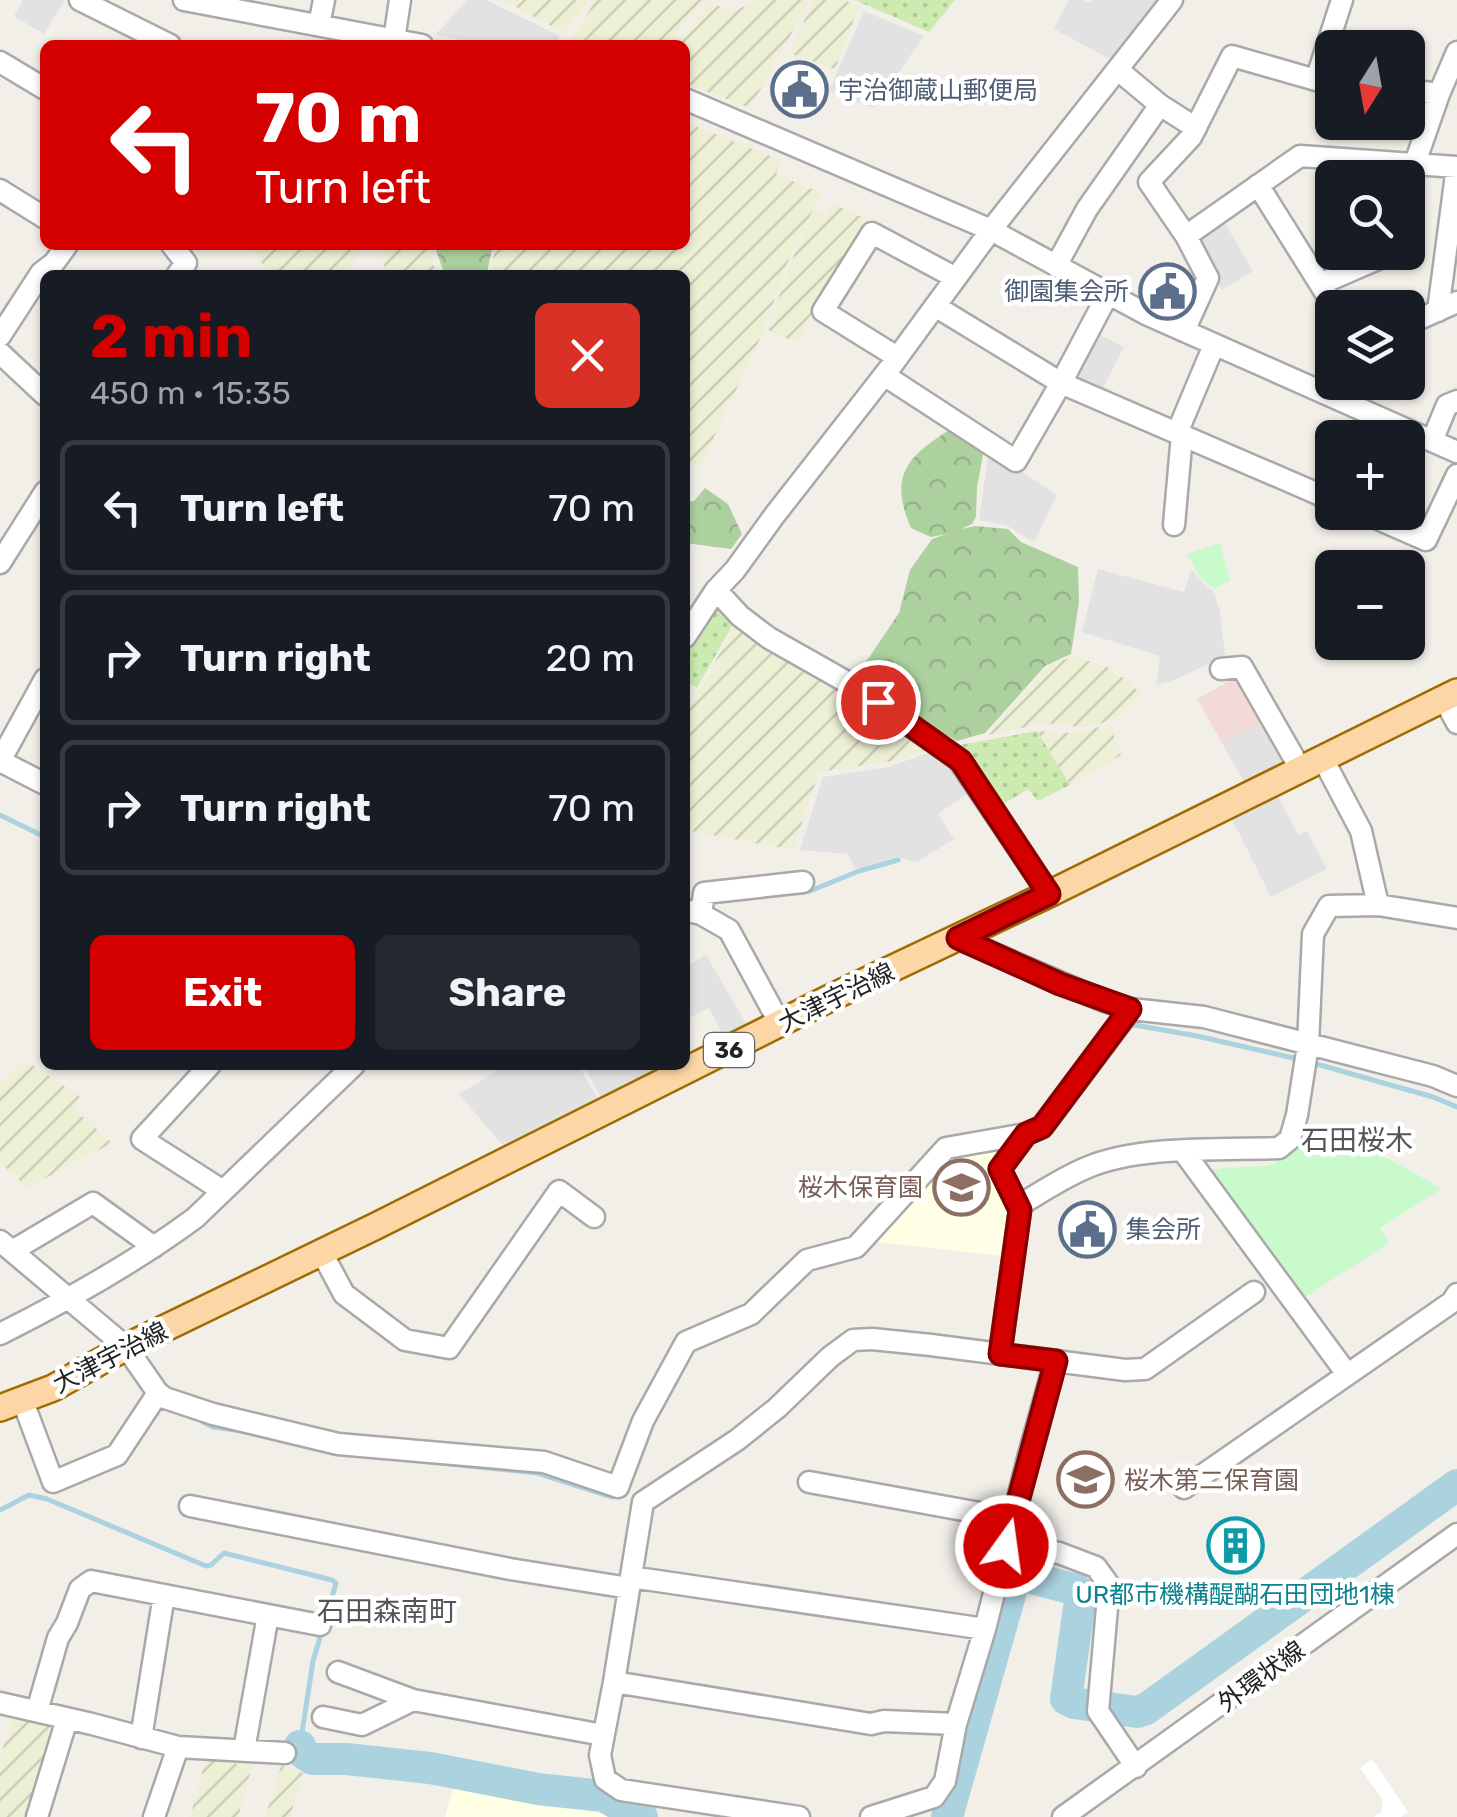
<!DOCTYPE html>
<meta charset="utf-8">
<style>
:root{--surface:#171b24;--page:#242831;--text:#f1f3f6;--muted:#9ea1a6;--line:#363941;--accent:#d40000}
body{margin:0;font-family:Rubik,"Noto Sans JP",sans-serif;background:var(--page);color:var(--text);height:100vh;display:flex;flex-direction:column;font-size:38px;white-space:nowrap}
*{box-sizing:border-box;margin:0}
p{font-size:32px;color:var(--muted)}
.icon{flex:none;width:55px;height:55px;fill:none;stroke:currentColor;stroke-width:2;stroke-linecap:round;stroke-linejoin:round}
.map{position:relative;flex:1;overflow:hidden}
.details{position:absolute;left:40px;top:270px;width:650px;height:800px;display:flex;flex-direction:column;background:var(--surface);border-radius:15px;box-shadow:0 2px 8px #0004}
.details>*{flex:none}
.banner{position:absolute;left:40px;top:40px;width:650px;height:210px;border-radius:15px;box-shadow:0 2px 8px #0004;background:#d40000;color:#fff;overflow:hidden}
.needle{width:65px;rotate:191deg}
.buttons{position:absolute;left:1315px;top:30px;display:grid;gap:20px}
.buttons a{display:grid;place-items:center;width:110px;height:110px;border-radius:15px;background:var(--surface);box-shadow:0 2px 8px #0004;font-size:50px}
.pin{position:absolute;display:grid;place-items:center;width:85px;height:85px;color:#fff;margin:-42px;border:5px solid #fff;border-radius:50%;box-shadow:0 2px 10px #0007}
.me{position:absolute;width:110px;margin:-55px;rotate:14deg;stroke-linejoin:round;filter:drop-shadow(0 0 8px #0008)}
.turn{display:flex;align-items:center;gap:35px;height:210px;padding:0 50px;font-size:45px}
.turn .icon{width:130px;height:130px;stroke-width:2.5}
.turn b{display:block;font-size:70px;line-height:85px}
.round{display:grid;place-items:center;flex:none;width:105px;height:105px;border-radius:15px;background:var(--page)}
.head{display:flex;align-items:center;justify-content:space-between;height:170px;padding:0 50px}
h1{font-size:60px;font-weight:700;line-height:75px;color:var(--accent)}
.button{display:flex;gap:20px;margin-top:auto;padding:20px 50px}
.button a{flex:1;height:115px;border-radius:15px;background:var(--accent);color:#fff;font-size:40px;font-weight:700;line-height:115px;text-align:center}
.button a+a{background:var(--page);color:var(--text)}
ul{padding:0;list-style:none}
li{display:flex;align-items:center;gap:30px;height:135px;margin:0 20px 15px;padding:0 30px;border:5px solid var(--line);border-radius:15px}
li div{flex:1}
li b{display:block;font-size:38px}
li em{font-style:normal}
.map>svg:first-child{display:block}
.commercial{fill:#f2dad9}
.education{fill:#ffffe5}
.farmland{fill:url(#farmland-furrows)}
.grass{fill:url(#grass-dots)}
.forest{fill:url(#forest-crowns)}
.park{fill:#c8facc}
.parking{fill:#e2e2e2}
.pier{fill:#fff}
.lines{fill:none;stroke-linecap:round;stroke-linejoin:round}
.stream{stroke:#aad3df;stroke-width:5}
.river{stroke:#aad3df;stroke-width:32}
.minor-casing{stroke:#a9a9a9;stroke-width:25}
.major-casing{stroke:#a06b00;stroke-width:30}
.minor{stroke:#fff;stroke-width:20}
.major{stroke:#fcd6a4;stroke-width:25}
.route-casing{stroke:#8a0000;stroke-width:25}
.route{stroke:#d40000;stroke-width:18}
.labels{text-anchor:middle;stroke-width:9;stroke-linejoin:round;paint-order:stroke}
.shield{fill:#fff;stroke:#646464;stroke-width:2.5}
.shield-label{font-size:22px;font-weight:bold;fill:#222}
.service-label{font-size:25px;fill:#4e5e75;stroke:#fff;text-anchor:start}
.street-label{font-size:25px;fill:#222;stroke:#fff}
.education-label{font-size:25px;fill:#785e54;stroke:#fff;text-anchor:end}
.culture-label{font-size:25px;fill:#0d838f;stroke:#fff}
.neighbourhood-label{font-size:28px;fill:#555;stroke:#fff}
</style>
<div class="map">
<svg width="1457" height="1817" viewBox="0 0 1457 1817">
<defs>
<pattern id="farmland-furrows" width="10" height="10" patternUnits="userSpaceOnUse" patternTransform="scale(2.5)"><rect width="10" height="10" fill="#eef0d5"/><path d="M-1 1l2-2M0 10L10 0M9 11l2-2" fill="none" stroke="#ccceb7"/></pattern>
<pattern id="grass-dots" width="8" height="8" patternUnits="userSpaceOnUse" patternTransform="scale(2.5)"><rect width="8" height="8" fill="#cdebb0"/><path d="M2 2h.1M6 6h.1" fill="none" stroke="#b0c997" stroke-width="1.8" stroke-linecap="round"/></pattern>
<pattern id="forest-crowns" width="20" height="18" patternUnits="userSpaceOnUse" patternTransform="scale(2.5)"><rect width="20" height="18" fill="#add19e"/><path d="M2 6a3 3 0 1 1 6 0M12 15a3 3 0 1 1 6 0" fill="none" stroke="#95b388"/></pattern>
</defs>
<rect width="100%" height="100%" fill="#f2efe9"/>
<path class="commercial" d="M1231,680L1246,684L1288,762L1245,783L1197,699Z"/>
<path class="education" d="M1005,1140L1010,1148L997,1165L1017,1209L1010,1257L868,1241L950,1151Z
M455,1780L509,1794L551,1800L590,1812L592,1806L607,1808L626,1817H445Z"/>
<path class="farmland" d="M503,0H589L564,33Z
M596,0H702L669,45H567Z
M759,0H810L750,108L685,83V45H677L710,2L732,12Z
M814,0H843L859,6L835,69L789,53Z
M685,122L783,161L776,174L821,193L786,266L764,330L700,467L685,462V275H488L497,245H685Z
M831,203L868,220L812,312L797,343L768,330L789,266L815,211L826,215Z
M252,245H362L358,255L349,268L327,275H278L267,272Z
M379,245H429L436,275H387Z
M739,618L932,748L898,760L819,772L793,850L685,830V722L690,707Z
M1073,656L1116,670L1114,675L1131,680L1129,686L1143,692L1123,714L1099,724L1081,727L1044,723L988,735L1049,666Z
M1110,725L1121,755L1070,785L1037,731L1070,733Z
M27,1061L80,1097L73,1108L112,1143L27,1188L0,1162V1081Z
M15,1709L61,1723L32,1817H0V1757Z
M216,1761L252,1766L238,1817H190L205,1762Z
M281,1766L303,1773L290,1817H265Z"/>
<path class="grass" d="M855,0H955L929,32Z
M723,600L737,617L697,688L685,681V654Z
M1037,731L1070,785L1038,801L1028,789L1002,805L967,751L959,745Z"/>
<path class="forest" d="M434,245H493L487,272L485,275H445Z
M951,429L972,438L983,455L977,487L976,517L972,524L961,529L975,526L1008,529L1021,542L1078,567L1079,602L1071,654L1045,666L985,733L957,741L923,722L868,684L866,662L899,613L910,570L932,539L947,534L931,537L911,528C888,475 908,456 951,429Z
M705,488L728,504L742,534L731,549L685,543V502L694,501Z"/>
<path class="park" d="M1220,543L1230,581L1214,589L1199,576L1187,554Z
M1309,1131C1357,1141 1400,1163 1441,1189L1380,1228L1389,1243L1293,1305L1198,1170L1274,1165L1300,1132Z"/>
<path class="parking" d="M23,0H65L44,34L14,16Z
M468,0H486L560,36L556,45H490L435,35Z
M1069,0H1082L1090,3L1092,0H1164L1116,62L1054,29Z
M864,11L924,36L874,108L829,91Z
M1223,220L1253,271L1222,290L1196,245L1198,234Z
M1097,333L1124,347L1101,392L1076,380L1074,373Z
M989,450L1057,495L1034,542L1006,525L979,520Z
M1098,569L1184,592L1191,570L1214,593L1220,612L1225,656L1170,682L1156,685L1160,656L1082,632Z
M1266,721L1288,762L1245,783L1222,743Z
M938,749L975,788L938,814L954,839L917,862L897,857L855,869L848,854L800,850L823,777L889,767Z
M1277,794L1298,835L1307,831L1327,869L1271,897L1231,817Z
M706,955L747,1025L724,1037L709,1008L691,1017L685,1005V967Z
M507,1065H578L599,1100L504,1147L459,1094Z
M583,1065H652L655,1070L602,1099Z"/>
<path class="pier" d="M1372,1759L1408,1812L1401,1817H1374L1381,1812L1383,1800L1360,1768Z"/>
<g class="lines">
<path class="stream" d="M0,815L45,837
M802,892L810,891L859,871L898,860
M713,902L747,898
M1129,1024L1197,1036L1302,1060
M1313,1063L1433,1097L1457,1107
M203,1422L213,1427L243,1431
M342,1453L537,1473L612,1497
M0,1510L29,1495L47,1499L206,1566L211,1565L224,1553L332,1580L336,1583L325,1621
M300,1746L313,1661L322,1631"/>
<path class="river" d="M300,1746L303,1753L312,1759H346L430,1768L538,1789L603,1796L642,1817
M947,1817L1015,1577L1020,1575L1077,1590L1081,1594L1066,1699L1074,1703L1137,1712L1146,1709L1457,1485"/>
<defs>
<path id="minor" d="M80,0L170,45
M184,0L422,45
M319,25L324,0
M394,40L400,0
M0,62L45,89
M1118,70L1160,105L1196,128
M1316,80L1342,0
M1408,90L1439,94
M685,99L991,230L1146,314L1457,452
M1415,163L1439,94L1457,52
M1258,185L1335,308
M0,190L45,218
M1186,236L1300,156L1457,167L1438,311
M172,245L186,263L177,275
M1056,266L1087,209L1160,105
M1320,284L1387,255L1385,252
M1108,294L1061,383L1332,500
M1408,324L1457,302
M1184,331L1208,278L1186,236L1149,182L1191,137L1232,56L1316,80L1332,82
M0,336L41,273L54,263L67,245
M0,353L45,395
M897,357L823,311L872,233L956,278
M884,375L1016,461L1061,383L935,306
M1177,433L1214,345
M1432,441L1447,405L1457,401
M1362,512L1426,540L1457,475
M1174,525L1182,435
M0,563L45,492
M716,590L740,616L769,638L852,685L958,759L1049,894
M685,637L716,590L735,570L774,516L889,369L991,230L1172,0
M1221,669L1242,667L1301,770
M45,679L0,761L45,784
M1444,699L1457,723
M1323,759L1361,831L1378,905
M685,910L701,914L729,930L780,1024
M701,914L704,893L803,882
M957,938L1104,1001L1131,1009L1204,1017L1433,1076L1457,1086
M210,1065L142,1139L223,1191
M1183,1151L1347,1374
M1018,1206L1000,1169L1026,1134
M0,1241L126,1347L158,1393L165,1398L213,1414L338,1444L544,1462L618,1487L643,1421L686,1342L751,1314L807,1260L856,1247L946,1148L1026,1134L1042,1127L1131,1009
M12,1251L93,1203L154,1247
M322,1253L344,1294L405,1340L449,1348L559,1191L594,1217
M0,1334C68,1300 134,1263 195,1218L354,1065
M1000,1354L1020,1210L1018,1206C1040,1193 1062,1178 1086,1168C1138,1145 1222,1150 1279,1148L1290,1139L1297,1115L1308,1045L1313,934L1329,906L1378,905L1457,918
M1055,1361L1125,1370L1145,1369L1254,1292
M22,1399L53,1482L117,1455L158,1393
M809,1482L1013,1519
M1184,1488L1452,1302L1457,1294
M190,1506L510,1569L629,1588
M1006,1546L1059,1553L1096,1567L1109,1585L1098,1711L1136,1767
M631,1577L985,1629
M338,1672L413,1700
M614,1682L871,1724L884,1721L956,1724
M0,1703L92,1724L178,1747L285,1753
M37,1711L58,1638L67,1623L80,1589L91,1581L320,1625
M323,1717L362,1725L413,1700L603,1735
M141,1738L164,1595
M244,1750L268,1615
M37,1817L67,1719
M154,1817L178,1747
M799,1817L621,1790L605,1779L600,1755L614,1682L643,1502L737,1440L777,1408L830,1357L853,1340L872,1339L931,1345L1055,1361L1028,1458L985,1629L956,1724L945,1781L934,1797L871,1817
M1063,1817L1457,1534"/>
<path id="major" d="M0,1408L53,1388L126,1347L376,1226L826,1000L1049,894L1457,692"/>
</defs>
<use href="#minor" class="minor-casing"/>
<use href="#major" class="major-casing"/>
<use href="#minor" class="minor"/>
<use href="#major" class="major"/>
</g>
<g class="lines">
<defs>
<path id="route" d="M878,702L961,761L1049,894L958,938L1060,984L1130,1009L1042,1127L1026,1134L1000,1169L1020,1210L1000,1354L1056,1361L1006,1546"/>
</defs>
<use href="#route" class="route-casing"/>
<use href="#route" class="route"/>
</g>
<defs>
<symbol id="civic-ring" viewBox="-11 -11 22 22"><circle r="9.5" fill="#fff" stroke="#5c6f8a" stroke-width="1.5"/><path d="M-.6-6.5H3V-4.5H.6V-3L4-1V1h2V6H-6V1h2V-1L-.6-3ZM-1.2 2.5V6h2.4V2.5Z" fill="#5c6f8a"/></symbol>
<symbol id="school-ring" viewBox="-11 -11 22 22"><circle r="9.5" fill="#fff" stroke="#8d6e63" stroke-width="1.5"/><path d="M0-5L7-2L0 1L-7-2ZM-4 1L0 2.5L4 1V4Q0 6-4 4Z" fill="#8d6e63"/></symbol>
<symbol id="building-ring" viewBox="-11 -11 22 22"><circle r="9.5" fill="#fff" stroke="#0f9aa8" stroke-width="1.5"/><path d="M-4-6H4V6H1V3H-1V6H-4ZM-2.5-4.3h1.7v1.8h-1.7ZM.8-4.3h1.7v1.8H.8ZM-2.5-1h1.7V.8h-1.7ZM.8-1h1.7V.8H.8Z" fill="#0f9aa8"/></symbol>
</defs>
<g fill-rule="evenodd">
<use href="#civic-ring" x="768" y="58" width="63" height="63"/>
<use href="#civic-ring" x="1136" y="260" width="63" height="63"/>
<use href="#school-ring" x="930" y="1156" width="63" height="63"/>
<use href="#civic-ring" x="1056" y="1198" width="63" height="63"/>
<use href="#school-ring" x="1054" y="1448" width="63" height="63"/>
<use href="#building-ring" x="1204" y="1514" width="63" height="63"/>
</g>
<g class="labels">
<rect class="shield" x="704" y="1033" width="50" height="34" rx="8"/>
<g class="shield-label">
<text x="729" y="1058">36</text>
</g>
<g class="service-label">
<text x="838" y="99">宇治御蔵山郵便局</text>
<text x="1129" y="300" text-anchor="end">御園集会所</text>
<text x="1126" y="1238">集会所</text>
</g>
<g class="street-label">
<text transform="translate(836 997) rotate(-26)" y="9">大津宇治線</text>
<text transform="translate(110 1357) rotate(-27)" y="9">大津宇治線</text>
<text transform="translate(1261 1676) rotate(-36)" y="9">外環状線</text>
</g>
<g class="education-label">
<text x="923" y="1196">桜木保育園</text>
<text x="1124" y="1489" text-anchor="start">桜木第二保育園</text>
</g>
<g class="culture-label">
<text x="1235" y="1603">UR都市機構醍醐石田団地1棟</text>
</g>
<g class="neighbourhood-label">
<text x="1357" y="1150">石田桜木</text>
<text x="387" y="1621">石田森南町</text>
</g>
</g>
</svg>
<div class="buttons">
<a><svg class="needle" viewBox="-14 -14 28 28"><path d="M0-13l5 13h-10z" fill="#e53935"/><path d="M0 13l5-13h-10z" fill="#9ea1a6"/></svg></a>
<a><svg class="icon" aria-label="search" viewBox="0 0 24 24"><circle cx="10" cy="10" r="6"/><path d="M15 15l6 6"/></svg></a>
<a><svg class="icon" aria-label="layers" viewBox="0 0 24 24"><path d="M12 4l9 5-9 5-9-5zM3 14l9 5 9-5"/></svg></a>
<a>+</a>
<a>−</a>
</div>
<div class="pin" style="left:878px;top:702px;background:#d93025"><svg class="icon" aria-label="arrive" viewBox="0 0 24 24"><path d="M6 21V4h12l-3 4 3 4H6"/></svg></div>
<svg class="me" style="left:1006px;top:1546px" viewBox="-20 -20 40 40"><circle r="17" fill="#d40000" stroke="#fff" stroke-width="3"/><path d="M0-11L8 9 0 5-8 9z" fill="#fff"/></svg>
<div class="banner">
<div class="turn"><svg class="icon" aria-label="left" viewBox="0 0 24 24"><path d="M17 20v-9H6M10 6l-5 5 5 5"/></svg><div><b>70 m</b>Turn left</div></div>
</div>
<section class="details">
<div class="head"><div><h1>2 min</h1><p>450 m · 15:35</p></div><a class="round" style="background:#d93025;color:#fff"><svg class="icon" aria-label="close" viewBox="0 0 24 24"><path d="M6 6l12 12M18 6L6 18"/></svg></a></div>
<ul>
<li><svg class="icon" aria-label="left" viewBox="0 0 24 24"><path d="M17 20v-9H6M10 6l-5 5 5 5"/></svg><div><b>Turn left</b></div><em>70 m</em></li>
<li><svg class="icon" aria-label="right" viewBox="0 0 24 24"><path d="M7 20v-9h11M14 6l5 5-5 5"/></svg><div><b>Turn right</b></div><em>20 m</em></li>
<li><svg class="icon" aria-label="right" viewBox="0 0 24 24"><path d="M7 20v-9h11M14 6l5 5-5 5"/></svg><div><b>Turn right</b></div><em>70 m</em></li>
</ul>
<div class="button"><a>Exit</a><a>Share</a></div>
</section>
</div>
